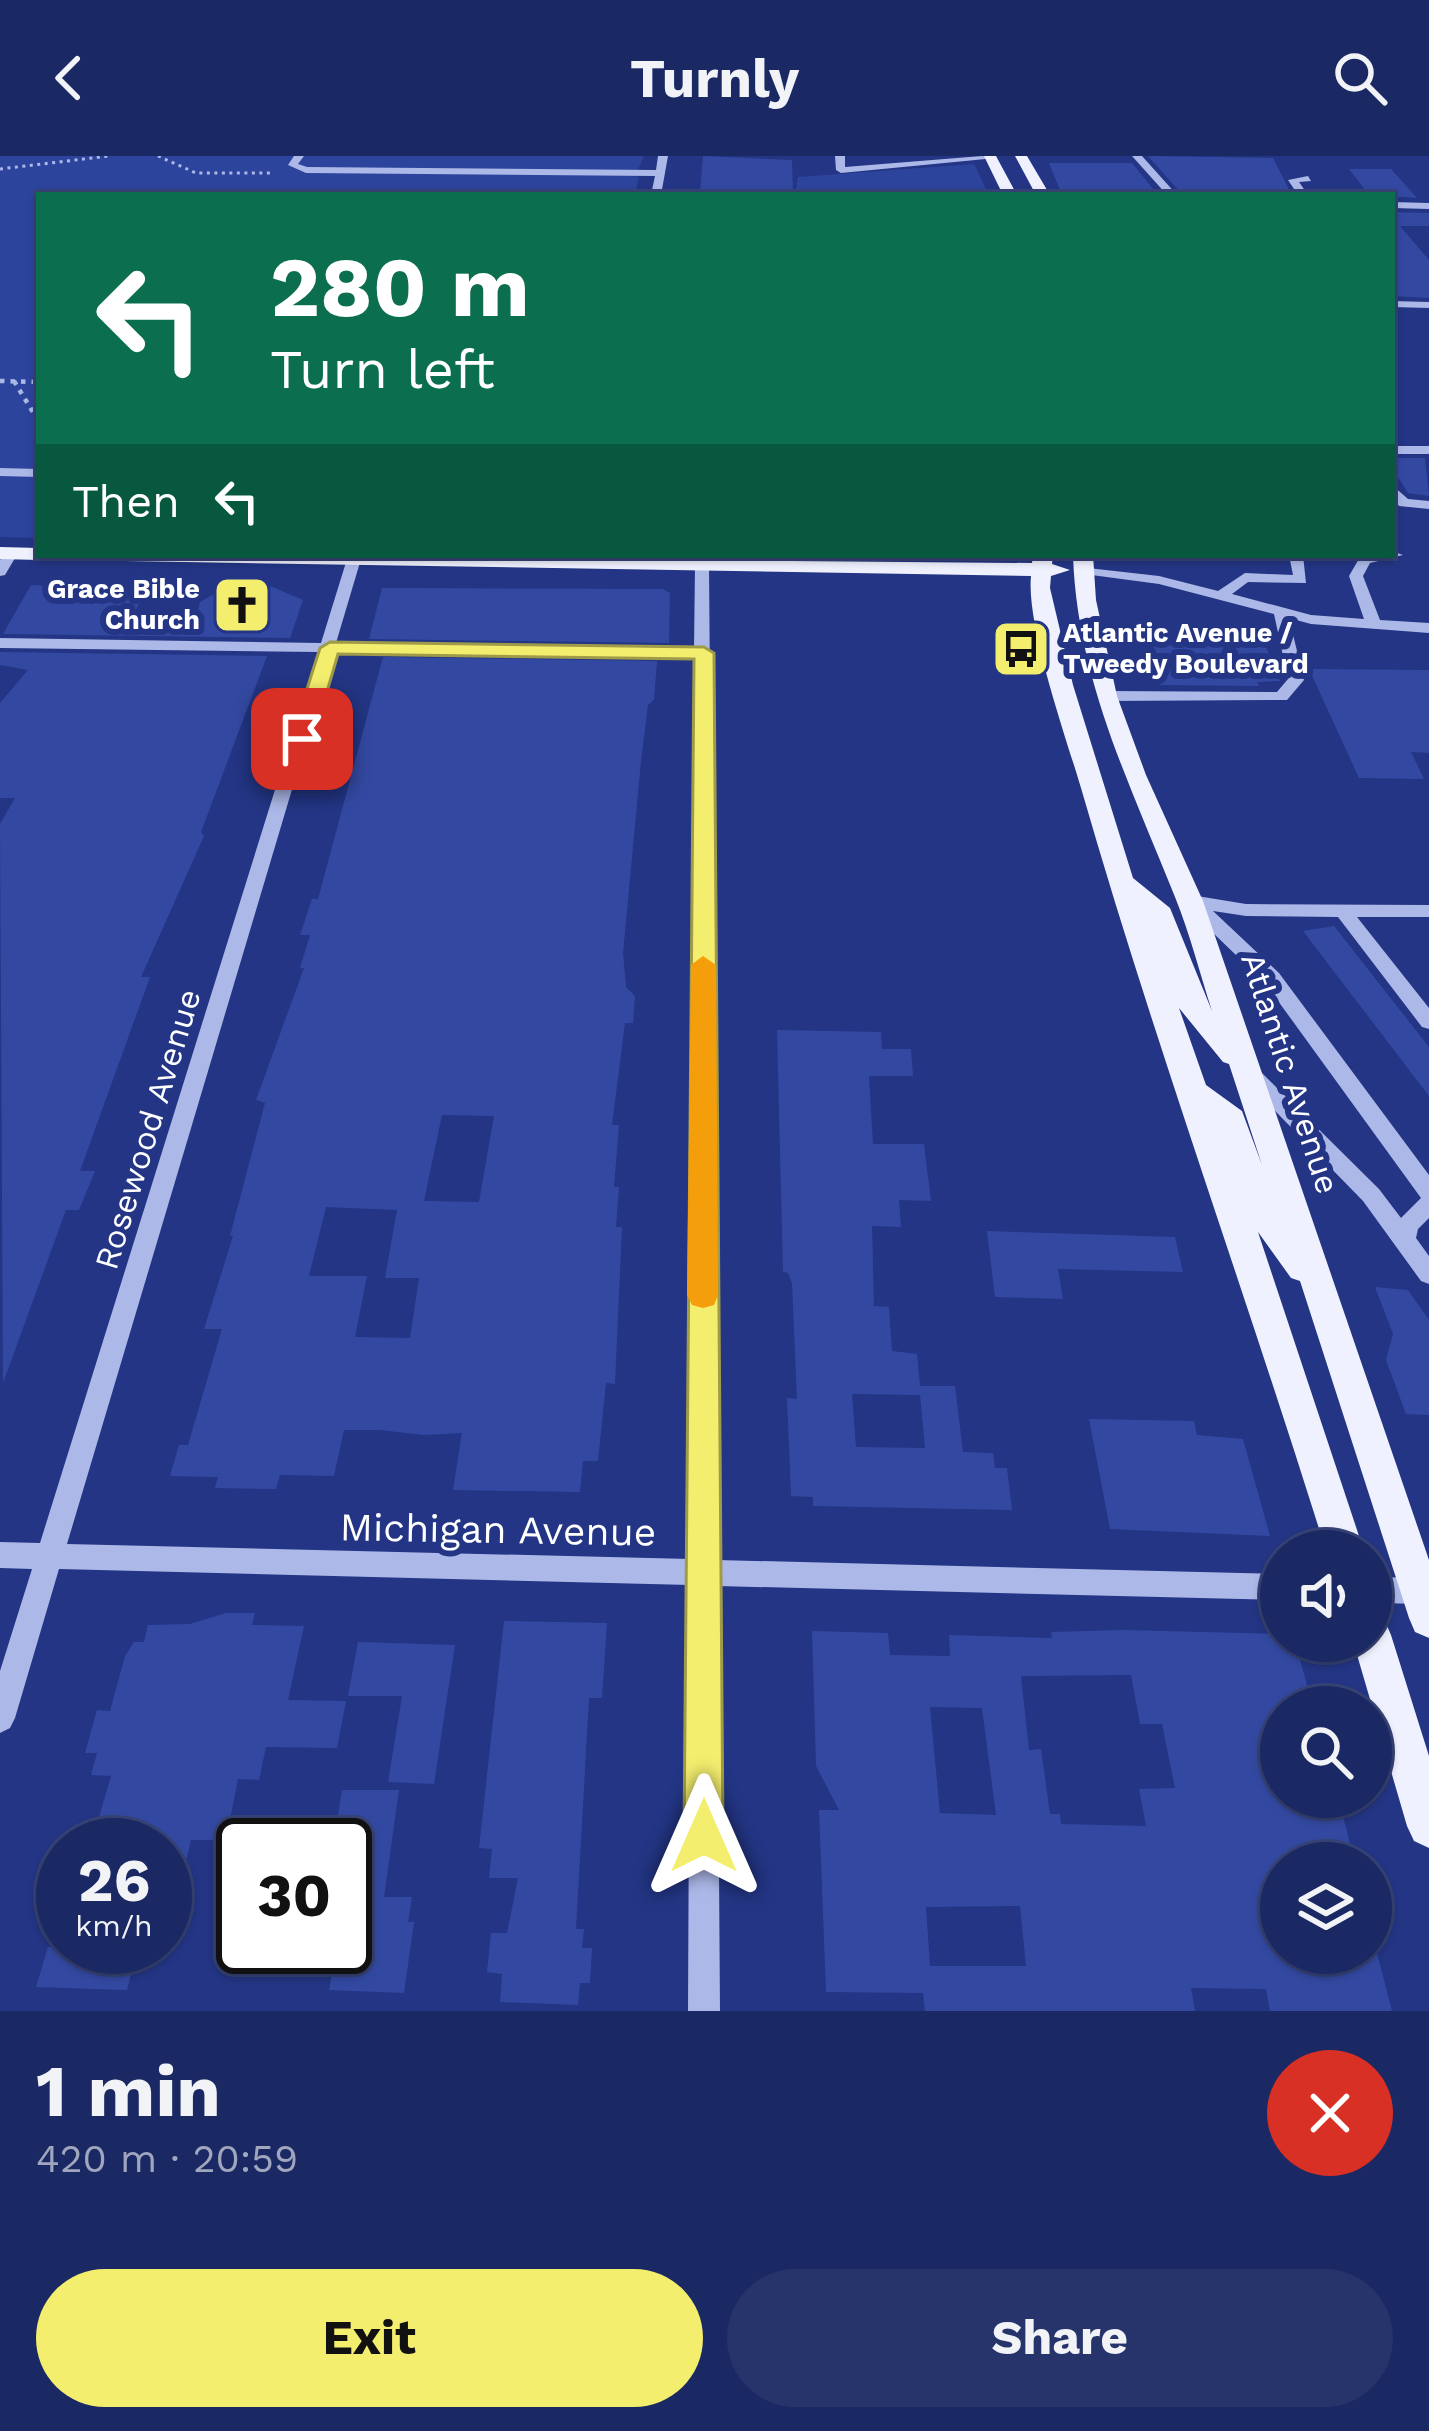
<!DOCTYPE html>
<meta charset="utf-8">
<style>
:root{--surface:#1a2863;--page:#27346c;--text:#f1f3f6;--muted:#9fa6be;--line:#384478;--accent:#f4ee6f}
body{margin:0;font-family:"Work Sans",sans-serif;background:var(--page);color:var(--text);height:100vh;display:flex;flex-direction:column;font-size:45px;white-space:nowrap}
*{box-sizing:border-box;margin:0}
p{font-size:39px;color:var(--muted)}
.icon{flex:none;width:66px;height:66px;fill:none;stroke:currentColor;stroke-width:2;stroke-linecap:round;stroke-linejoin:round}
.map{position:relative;height:1855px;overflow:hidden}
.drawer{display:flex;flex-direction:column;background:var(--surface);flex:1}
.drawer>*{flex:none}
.guide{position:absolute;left:36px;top:36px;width:1359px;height:366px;border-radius:0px;box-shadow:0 3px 9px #0004,0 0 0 3px var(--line);background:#0b6e4f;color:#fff;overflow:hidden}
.tools{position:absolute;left:1260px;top:1374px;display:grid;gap:24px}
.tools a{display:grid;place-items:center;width:132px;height:132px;border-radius:50%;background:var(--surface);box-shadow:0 3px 9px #0004,0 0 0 3px var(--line);font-size:60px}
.speed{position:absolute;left:36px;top:1662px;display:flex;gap:24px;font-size:60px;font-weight:700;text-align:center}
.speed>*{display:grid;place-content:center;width:156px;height:156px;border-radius:50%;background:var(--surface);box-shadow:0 3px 9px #0004,0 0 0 3px var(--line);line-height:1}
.speed small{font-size:30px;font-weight:400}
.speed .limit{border:6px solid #111;border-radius:18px;background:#fff;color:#111}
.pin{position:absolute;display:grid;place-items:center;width:102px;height:102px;color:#fff;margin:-51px;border-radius:24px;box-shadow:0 6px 18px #0006}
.me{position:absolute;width:132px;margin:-66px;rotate:0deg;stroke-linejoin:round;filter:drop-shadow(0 0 9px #0008)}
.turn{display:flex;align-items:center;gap:42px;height:252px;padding:0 36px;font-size:54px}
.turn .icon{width:156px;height:156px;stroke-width:2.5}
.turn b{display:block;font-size:84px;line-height:102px}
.then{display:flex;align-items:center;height:114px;padding:0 36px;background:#0003;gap:24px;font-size:45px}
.round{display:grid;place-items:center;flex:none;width:126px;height:126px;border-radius:63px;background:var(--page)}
.summary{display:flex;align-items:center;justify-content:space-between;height:204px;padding:0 36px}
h1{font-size:72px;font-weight:700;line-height:90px}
.button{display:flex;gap:24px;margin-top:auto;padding:24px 36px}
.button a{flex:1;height:138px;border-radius:72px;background:var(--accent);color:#111;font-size:48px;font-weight:700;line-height:138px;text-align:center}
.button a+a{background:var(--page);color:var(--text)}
header{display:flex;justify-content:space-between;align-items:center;height:156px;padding:0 36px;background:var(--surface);font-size:54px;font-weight:700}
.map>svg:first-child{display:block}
.green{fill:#2d449c}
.building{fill:#3349a1;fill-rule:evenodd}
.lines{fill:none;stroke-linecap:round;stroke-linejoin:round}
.path-far1{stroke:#acb8e8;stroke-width:3;stroke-dasharray:3 4.5;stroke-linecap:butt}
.path{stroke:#acb8e8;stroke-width:4.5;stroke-dasharray:4.5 6;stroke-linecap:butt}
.minor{fill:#acb8e8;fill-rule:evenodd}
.major{fill:#eff1fe;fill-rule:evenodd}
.route{fill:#f4ee6f;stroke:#9f9b48;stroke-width:3}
.slow{fill:#f59e0b}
.labels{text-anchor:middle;stroke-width:12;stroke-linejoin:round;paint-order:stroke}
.far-poi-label{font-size:27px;font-weight:bold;fill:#fff;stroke:#233584;text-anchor:end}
.street-label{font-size:33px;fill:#fff;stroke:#233584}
.near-street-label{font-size:39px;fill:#fff;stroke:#233584}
</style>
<header><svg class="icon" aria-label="back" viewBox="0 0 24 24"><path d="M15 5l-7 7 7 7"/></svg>Turnly<svg class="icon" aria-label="search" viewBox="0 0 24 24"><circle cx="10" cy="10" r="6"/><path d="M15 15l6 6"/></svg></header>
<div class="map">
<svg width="1429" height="1855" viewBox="0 0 1429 1855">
<rect width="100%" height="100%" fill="#233584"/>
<path class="green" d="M0,0H644L635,20L639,21L635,39H39V382L0,381Z
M974,8L989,39H795L798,21Z"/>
<path class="building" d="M703,0L792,4L793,38L700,36Z
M1148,0L1273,2L1291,37L1180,36Z
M1049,7H1132L1158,39H1062Z
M1349,13H1391L1417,42L1369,39Z
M1392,56L1429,57V70H1400L1429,104V142L1392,140Z
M1392,302H1425L1429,340L1408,337L1392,312Z
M31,429L145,435L133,460H197L200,446L216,437L270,430L303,444L290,482L3,478Z
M382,432L663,433L670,437L669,487L369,483Z
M1139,478L1262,481L1280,525L1257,526L1259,530L1157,529Z
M0,496L267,500L201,676L204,680L141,821H150L80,1015H95L79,1054H66L3,1227L0,668L15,642H0V547L28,514L0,509Z
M383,501L657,505L654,544L648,549L641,605L623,797L626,831L635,840L633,867H625L612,969H619L614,1031H619L616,1071H622L615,1228L606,1227L598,1305H583L580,1336L453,1334L462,1277L424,1279L380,1274H344L334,1320L280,1319L276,1333L215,1332L218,1321L170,1320L179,1289H188L222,1173H204L233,1080H230L265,947L256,944L304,812H300L310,779H300L312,743H318ZM442,959L494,960L479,1046L424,1045ZM326,1051L397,1054L385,1122H419L410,1182L355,1181L367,1120H309Z
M1309,513L1429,514V597L1411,596L1424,623L1359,622Z
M1334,770L1429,891V940L1303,775Z
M777,874L881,876L882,893H911L913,920H869L873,988H924L931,1045L899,1044L901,1071L872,1070L874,1150L889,1151L892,1195L917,1198L920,1230H955L963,1296L993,1297L995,1312H1007L1012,1354L813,1350V1341L791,1340L787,1242L797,1243L792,1127L788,1117L783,1116ZM852,1238L920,1239L925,1292L856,1291Z
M987,1075L1175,1081L1183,1116L1058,1113L1063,1143L995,1141Z
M1375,1131L1408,1134L1429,1164V1259L1406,1258L1386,1204L1393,1178Z
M1089,1263L1194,1265L1197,1279L1243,1283L1270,1380L1110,1373Z
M226,1457H255L252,1469L304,1470L288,1544L346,1545L337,1592L266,1591L259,1624L238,1623L226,1684H191L176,1748L165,1746V1689H91L111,1620L91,1619L97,1597H85L97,1554L110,1555L125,1500L134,1486H144L148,1469L190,1468Z
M504,1465L607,1467L602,1542H589L576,1773H584L582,1792H592L590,1827H580L578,1849L500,1846L502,1818L487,1816L491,1777H507L518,1722H489L492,1693L479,1692Z
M1123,1474L1281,1478V1485H1295L1313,1551H1281V1641H1338L1355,1707H1281V1797H1377L1392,1855H1270L1266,1833L1191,1832L1195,1855H925L923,1837L826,1836L819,1654H839L816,1610L812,1475L888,1477L890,1499L950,1500L949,1479L1052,1482L1051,1476ZM1131,1519L1140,1568H1162L1175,1632L1139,1633L1146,1670L1061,1668L1060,1658H1050L1041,1593L1029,1594L1021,1520ZM930,1551L982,1552L996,1659L940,1657ZM1020,1750L1026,1810H930L926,1751Z
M358,1486L455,1489L434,1628L388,1626L402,1540H348Z
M342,1634H399L384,1741H412L408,1766H414L404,1837L329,1834L337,1791H345V1689H340L343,1670H336Z
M48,1791H138L127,1834L36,1831Z"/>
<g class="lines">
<path class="path-far1" d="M158,0L196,17H272
M0,13L109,0"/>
<path class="path" d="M0,225L39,226
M14,225L39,266"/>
<path class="minor" d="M294,0H304L298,8L307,11L656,14L658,0H668L661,39H651L655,20L306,17L288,9Z
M835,0H845V11L982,0L996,2L841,17L836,14Z
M1132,0H1142L1177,39H1167Z
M1308,20L1311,25L1299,26L1308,39H1298L1288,24Z
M1392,46L1429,47V53L1392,52Z
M1392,145L1429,146V152L1392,151Z
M1392,290H1429V298H1392Z
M0,312L39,313V321L0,320Z
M1392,329L1408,343L1429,345V353L1399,350L1392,341Z
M6,394L18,397L5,419L0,420V404Z
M1392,395L1403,399L1370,407L1363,420L1380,464L1429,467V477L1311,468L1289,462L1304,524L1287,544L1106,545L1098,540L1106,535L1277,536L1288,523L1274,458L1159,428L1084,418L1077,414L1079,411L1159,420L1218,435L1245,417L1293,419L1289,399H1303L1306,427L1248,426L1232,438L1311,459L1364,463L1349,420L1360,401L1392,399Z
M355,399L361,403L336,487L694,492L695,409L702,405L709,409L717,1404L1281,1418V1444L717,1430L720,1855H688L690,1429L59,1413L15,1562L10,1572L0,1577V1515L32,1413L0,1412V1386L40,1387L318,496L0,492V482L321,487L347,403ZM333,496L694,501L690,1403L67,1388Z
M1191,739L1246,748L1429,749V761H1357L1429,852V873L1422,871L1338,761L1246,760L1213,755L1279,817L1429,1019V1062L1418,1073L1416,1082L1429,1100V1128L1421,1125L1363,1045L1243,922L1240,917L1243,912H1257L1379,1033L1401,1062L1421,1042L1265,827L1184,749L1182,745Z
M1371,1421L1429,1422V1448L1371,1447Z"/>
<path class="major" d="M984,0H996L1017,39H1003Z
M1015,0H1027L1050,39H1036Z
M0,391L39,392V399H48L39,404L0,403Z
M115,399L1032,407L1033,399H1053L1052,408L1070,414L1051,420L1050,432L1073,529L1133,722L1170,752L1212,855C1200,818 1190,778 1175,741C1130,628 1077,523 1073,399H1093L1096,444L1117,540L1146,619L1203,745L1429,1404V1482L1415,1476L1409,1462L1300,1125L1291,1122L1258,1076L1364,1395H1326C1246,1138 1155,889 1081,632C1066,581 1026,469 1031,420L125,405ZM1179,852L1223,906L1229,908L1262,1009L1242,955L1206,929Z
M1371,1459L1385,1465L1391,1479L1429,1600V1692L1414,1685L1407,1670L1353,1485H1371Z"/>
</g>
<path class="route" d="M330,486L704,491L714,497L723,1680L718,1694L704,1700L689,1694L684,1680L694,503L338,498L313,583L309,588H294L291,583L320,492Z"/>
<path class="slow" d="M703,800L716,809L718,1139L714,1149L703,1152L692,1149L687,1139L691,809Z"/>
<defs>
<symbol id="church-square" viewBox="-11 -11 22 22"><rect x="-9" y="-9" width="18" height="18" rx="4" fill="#f4ee6f" stroke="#233584"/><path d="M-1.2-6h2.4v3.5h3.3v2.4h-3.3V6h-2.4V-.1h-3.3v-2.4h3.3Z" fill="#111"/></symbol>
<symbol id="bus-square" viewBox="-11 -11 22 22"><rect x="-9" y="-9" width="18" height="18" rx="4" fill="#f4ee6f" stroke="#233584"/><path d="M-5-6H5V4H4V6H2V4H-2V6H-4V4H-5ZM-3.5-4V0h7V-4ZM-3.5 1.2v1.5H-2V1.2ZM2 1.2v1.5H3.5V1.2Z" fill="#111"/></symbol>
</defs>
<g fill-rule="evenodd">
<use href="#church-square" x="209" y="416" width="66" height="66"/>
<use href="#bus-square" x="988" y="460" width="66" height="66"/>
</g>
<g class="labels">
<g class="far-poi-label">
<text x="200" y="442">Grace Bible<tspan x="200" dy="31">Church</tspan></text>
<text x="1063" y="486" text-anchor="start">Atlantic Avenue /<tspan x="1063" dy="31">Tweedy Boulevard</tspan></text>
</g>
<g class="street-label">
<text transform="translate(1291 917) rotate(72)" y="12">Atlantic Avenue</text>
<text transform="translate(147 973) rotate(-73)" y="12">Rosewood Avenue</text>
</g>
<g class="near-street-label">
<text transform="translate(498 1373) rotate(1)" y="14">Michigan Avenue</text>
</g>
</g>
</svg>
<div class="tools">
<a><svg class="icon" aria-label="sound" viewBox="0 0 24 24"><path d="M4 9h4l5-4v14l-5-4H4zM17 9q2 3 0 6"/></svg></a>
<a><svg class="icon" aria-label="search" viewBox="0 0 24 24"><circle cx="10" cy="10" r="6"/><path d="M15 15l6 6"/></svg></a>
<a><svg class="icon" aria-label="layers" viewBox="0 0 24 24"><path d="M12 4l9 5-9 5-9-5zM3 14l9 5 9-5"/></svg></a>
</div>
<div class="speed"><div>26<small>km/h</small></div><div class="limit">30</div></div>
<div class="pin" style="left:302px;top:583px;background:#d93025"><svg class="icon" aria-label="arrive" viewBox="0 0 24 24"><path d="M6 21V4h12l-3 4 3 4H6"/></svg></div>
<svg class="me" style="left:704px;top:1680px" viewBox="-20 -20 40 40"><path d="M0-17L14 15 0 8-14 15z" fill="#f4ee6f" stroke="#fff" stroke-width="4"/></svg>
<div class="guide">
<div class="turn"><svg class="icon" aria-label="left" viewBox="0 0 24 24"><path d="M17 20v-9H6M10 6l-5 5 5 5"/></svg><div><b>280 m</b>Turn left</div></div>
<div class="then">Then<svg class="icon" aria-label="left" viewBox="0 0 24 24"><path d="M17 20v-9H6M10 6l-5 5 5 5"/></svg></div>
</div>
</div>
<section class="drawer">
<div class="summary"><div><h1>1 min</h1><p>420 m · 20:59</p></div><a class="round" style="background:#d93025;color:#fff"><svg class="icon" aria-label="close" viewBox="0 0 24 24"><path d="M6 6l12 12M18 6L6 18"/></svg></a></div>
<div class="button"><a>Exit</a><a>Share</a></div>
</section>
